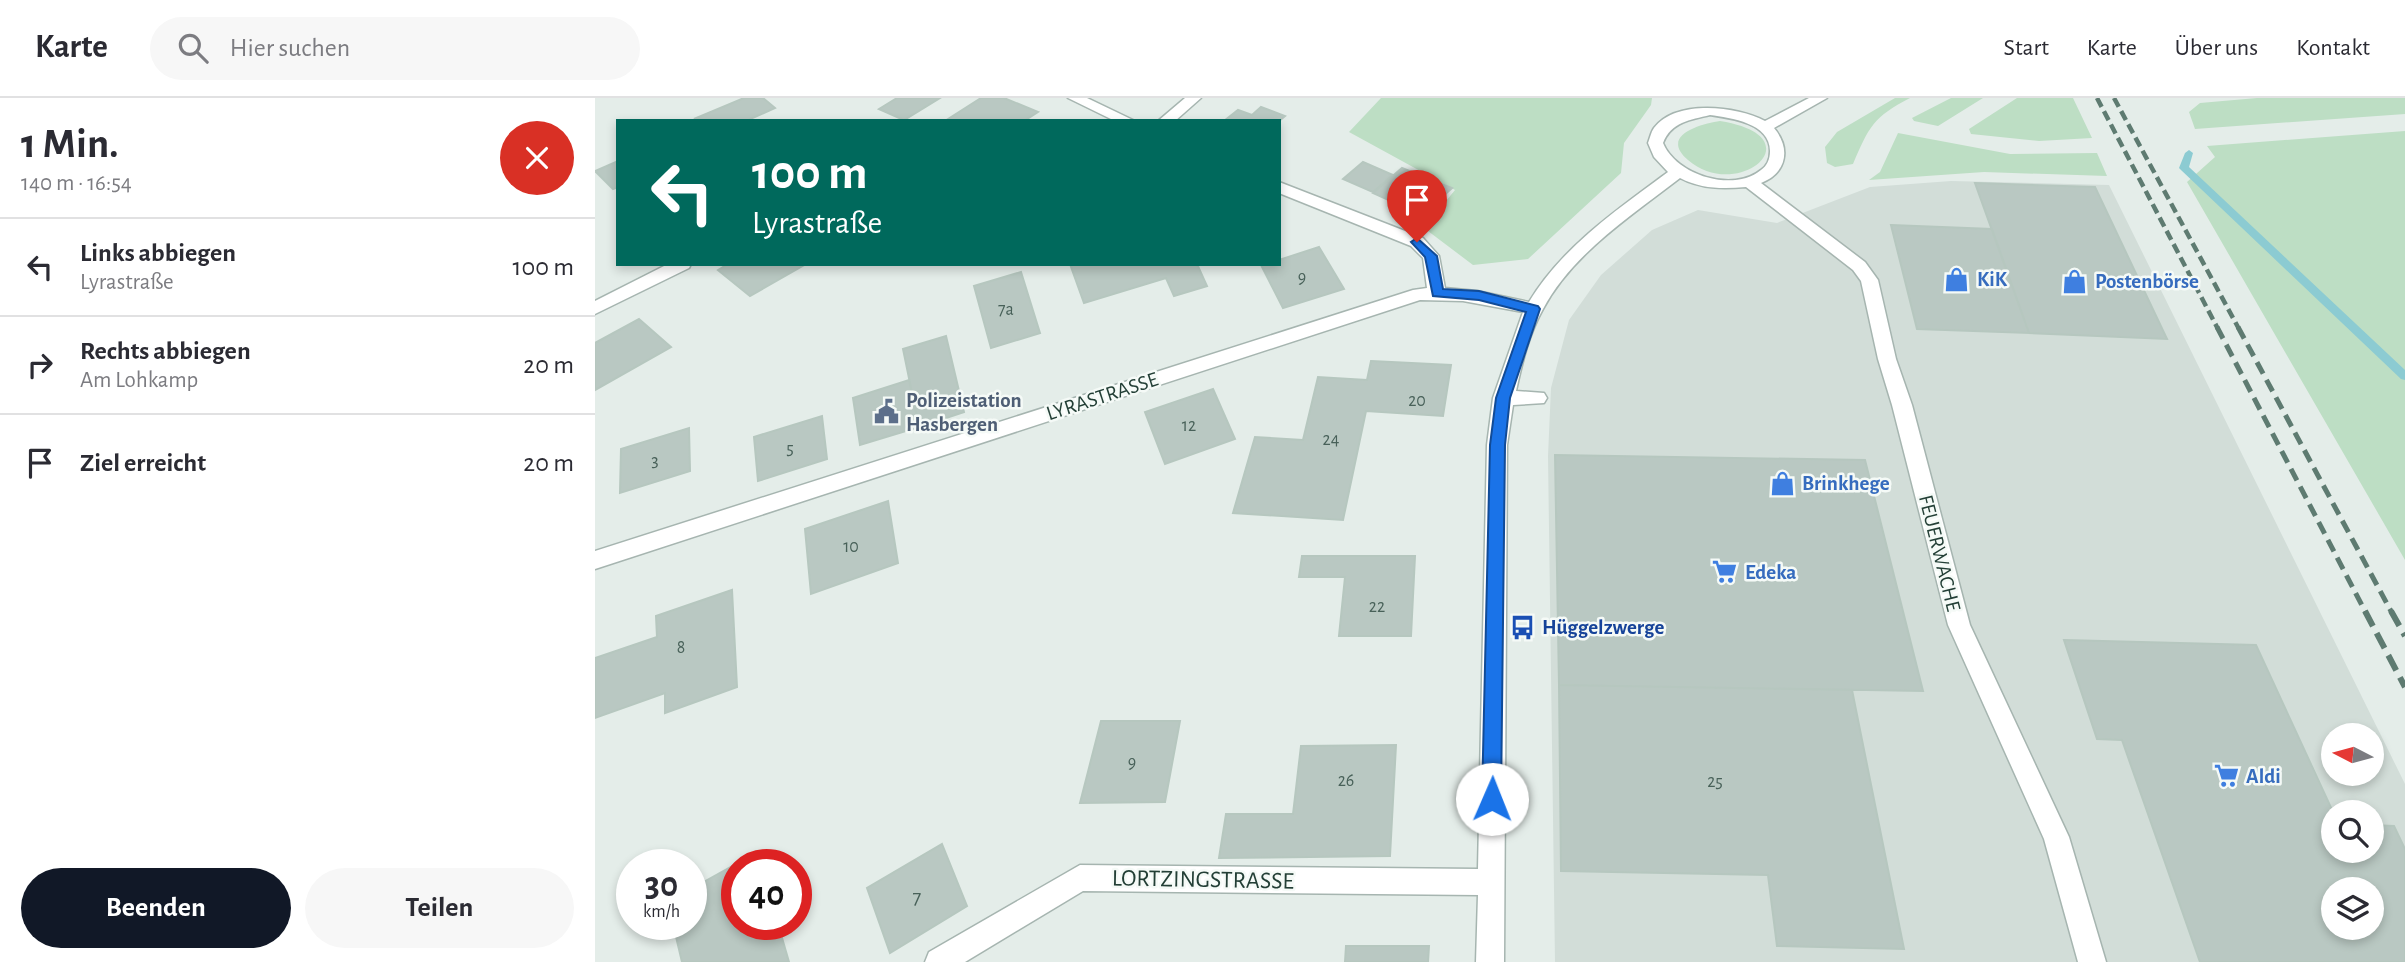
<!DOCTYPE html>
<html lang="de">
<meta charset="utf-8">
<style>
:root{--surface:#fff;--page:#f7f7f7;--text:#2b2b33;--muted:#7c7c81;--line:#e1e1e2;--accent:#111827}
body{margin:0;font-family:"Alegreya Sans",sans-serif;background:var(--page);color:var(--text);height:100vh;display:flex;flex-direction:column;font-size:26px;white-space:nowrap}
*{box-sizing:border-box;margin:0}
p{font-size:23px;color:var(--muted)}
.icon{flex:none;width:38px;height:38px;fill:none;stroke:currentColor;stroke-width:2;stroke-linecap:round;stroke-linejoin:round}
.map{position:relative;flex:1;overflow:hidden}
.panel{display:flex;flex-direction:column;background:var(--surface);width:595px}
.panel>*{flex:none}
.guide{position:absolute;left:21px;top:21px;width:665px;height:147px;border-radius:0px;box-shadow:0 4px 10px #0003;background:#00695c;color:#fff;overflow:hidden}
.needle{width:46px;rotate:276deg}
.fabs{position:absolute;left:1726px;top:625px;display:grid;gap:14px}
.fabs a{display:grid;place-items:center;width:63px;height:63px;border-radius:50%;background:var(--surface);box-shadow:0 4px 10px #0003;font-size:35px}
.speed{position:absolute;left:21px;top:751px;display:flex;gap:14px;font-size:35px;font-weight:700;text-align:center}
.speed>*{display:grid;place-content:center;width:91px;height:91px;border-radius:50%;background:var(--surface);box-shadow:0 4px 10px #0003;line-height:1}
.speed small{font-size:18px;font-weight:400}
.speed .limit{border:10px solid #d22;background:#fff;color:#111}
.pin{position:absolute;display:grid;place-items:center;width:60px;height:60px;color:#fff;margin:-72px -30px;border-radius:50% 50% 50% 0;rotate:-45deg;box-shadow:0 0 7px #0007}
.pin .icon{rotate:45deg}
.me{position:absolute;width:77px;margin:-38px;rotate:1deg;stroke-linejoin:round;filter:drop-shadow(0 0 5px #0008)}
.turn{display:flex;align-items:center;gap:24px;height:147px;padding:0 21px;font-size:32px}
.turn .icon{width:91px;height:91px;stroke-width:2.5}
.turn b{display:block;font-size:49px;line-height:60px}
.round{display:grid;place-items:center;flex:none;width:74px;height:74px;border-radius:37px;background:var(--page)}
.summary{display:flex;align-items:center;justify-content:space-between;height:119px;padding:0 21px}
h1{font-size:42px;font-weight:700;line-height:52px}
.action{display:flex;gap:14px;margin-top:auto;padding:14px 21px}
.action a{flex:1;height:80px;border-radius:42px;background:var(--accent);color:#fff;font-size:28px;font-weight:700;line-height:80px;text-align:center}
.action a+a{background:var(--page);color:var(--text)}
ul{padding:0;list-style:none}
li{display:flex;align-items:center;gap:21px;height:98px;padding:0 21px;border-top:2px solid var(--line)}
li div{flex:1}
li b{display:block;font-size:26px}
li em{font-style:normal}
header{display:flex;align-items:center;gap:42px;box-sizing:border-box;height:98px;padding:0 35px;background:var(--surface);border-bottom:2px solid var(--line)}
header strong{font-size:33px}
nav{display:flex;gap:38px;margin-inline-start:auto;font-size:24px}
.search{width:490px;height:63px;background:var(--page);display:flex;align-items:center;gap:18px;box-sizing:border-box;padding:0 24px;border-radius:38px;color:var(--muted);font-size:26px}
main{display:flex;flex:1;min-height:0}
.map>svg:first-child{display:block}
.built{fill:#d2ddd8;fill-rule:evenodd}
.green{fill:#bddec4}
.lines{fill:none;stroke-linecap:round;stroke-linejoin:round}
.stream{fill:#8ccbd2;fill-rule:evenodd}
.building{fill:#b9c8c2;stroke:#b6c7bf;stroke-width:2;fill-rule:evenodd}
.minor-casing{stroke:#a6b5b0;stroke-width:3}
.minor{fill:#fff;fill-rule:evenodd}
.rail-far2{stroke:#5e7b71;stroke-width:4.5;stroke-dasharray:10 5;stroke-linecap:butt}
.rail-far1{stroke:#5e7b71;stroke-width:5;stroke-dasharray:13 7;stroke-linecap:butt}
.rail{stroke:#5e7b71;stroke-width:6;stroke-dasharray:17 8;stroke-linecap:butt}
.route{fill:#1a73e8;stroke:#114b97;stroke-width:2}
.labels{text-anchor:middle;stroke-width:5;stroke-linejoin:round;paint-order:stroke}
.number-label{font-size:18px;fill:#486159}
.shop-label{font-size:21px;font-weight:bold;fill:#366cbe;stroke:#f5faf7;text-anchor:start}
.street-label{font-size:21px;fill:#233f36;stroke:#f5faf7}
.service-label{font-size:21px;font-weight:bold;fill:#4e5e75;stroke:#f5faf7;text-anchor:start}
.transit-label{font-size:21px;font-weight:bold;fill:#164399;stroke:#f5faf7;text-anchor:start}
.near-number-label{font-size:21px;fill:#486159}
.near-street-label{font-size:24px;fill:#233f36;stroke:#f5faf7}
</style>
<header>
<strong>Karte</strong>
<div class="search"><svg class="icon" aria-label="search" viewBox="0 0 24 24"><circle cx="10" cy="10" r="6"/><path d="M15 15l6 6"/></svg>Hier suchen</div>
<nav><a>Start</a><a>Karte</a><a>Über uns</a><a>Kontakt</a></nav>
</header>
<main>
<section class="panel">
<div class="summary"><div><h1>1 Min.</h1><p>140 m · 16:54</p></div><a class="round" style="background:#d93025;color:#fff"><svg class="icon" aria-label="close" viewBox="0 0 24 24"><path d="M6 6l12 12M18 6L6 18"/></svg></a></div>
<ul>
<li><svg class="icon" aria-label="left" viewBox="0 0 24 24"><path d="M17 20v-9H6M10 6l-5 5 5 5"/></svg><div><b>Links abbiegen</b><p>Lyrastraße</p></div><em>100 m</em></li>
<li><svg class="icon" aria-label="right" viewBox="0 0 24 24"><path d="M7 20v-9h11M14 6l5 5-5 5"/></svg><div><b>Rechts abbiegen</b><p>Am Lohkamp</p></div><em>20 m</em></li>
<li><svg class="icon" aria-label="arrive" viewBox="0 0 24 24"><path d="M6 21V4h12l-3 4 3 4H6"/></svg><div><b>Ziel erreicht</b></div><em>20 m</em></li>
</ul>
<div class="action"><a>Beenden</a><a>Teilen</a></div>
</section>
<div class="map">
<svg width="1810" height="864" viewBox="0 0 1810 864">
<rect width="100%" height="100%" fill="#e4ede9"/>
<path class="built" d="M1356,83L1514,87L1810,686V864H960L953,358L956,290L974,222L1006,177L1057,132L1103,112L1182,125L1275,89ZM1738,637H1776V676H1738ZM1738,714H1776V752H1738ZM1738,791H1776V830H1738Z"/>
<path class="green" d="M786,0H1057L1056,7L1029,45L1026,75L933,161L878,167L829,130L860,92L754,34Z
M1300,0H1315C1278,19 1274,29 1258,66L1240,69L1232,65L1230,49L1242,34Z
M1356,0H1388L1343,28L1319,23L1317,20Z
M1422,0H1478L1497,40L1444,43L1376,36L1374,31Z
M1662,0H1810V16L1600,31L1594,14L1605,5Z
M1125,23C1223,39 1142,105 1093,62C1064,37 1106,26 1125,23Z
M1810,33V462L1592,84L1620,59L1612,48Z
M1303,35L1415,56L1502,55L1512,78L1389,74L1274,82L1285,74Z"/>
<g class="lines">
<path class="stream" d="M1594,52L1598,55L1594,69L1810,272V282L1806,281L1586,72L1584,70L1590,55Z"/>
</g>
<path class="building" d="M149,0H168L180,10L151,23L99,21Z
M302,0H345L309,22L284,11Z
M386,0H409L443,14L429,23H350Z
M666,9L690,18L684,23H629L643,12L657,17Z
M23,63V89L18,91L0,73Z
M768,64L798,77L778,94L748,81Z
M807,70L857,90L827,117L778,95Z
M1380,85L1500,89L1572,241L1434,235Z
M1296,127L1397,131L1434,235L1322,231Z
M724,149L749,191L688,210L666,167L684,166V162Z
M133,166H211L155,198L123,172Z
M475,166H602L612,188L579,198L571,180L489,205Z
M426,174L445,235L396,250L379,188Z
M44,221L76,249L0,292V245Z
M351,238L369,314L324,329L308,251Z
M776,263L856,267L848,318L771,313L748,422L638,415L660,339L708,342L723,279L772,282Z
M314,282L324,329L265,347L258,300Z
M618,291L640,341L570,366L550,314Z
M227,318L232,361L163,383L159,339Z
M94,330L95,373L25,395L26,351Z
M960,357L1270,362L1328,593L964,587Z
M293,403L303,465L216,496L210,431Z
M707,458H820L816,538H744L750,479H704Z
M137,492L142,589L70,615V595L0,620V560L62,539L61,518Z
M1469,542L1661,547L1738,714V752H1776V727L1799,728L1810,751V864H1605L1527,642L1502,641ZM1738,791H1776V830H1738Z
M964,587L1257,592L1309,851L1182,848L1173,777L966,773Z
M506,623H585L570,704L485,705Z
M801,647L795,758L624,760L631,716H698L706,648Z
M347,746L372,808L295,855L272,790Z
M161,755L165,766H142V826H183L194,864H87L78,826H96V791Z
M751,848H834L833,864H750Z"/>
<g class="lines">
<defs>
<path id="minor" d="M473,0H492L540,23H520Z
M590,0H606L580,23H563Z
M1214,0H1232L1179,30C1196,50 1192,75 1166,85L1270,164L1283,182L1301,261L1317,307L1375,527L1474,739L1511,864H1483L1449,741L1353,527L1297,307L1283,261L1266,183L1258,172L1151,89C1127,91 1106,91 1085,80C1037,117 977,156 948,211C934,236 927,265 921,293L949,295L952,300L949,305L918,307L912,347L909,864H881L883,797L488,793L370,864H330L334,854L485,767L883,771L892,347L898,300L928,214L868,203L825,202L0,471V453L818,192L832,190L828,160L816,148L684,95V84L828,140L844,158L850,190L882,193L934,204C967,149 1023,111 1073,74L1059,59L1053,45C1055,40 1056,34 1059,30C1081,1 1142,8 1170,23ZM1115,17C1136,20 1175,25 1175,53C1175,61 1172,68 1166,72C1138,95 1081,77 1068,45C1076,24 1095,22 1115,17Z
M73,166H96L94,170L0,216V203Z"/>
</defs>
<use href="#minor" class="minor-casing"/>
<use href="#minor" class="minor"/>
<path class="rail-far2" d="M1502,0L1623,231
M1519,0L1644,231"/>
<path class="rail-far1" d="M1622,229L1771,515
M1643,229L1797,515"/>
<path class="rail" d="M1770,513L1810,589
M1796,513L1810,538"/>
</g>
<path class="route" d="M822,140L842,158L848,191L884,193L943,208L945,211L915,300L910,347L906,701L903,707L897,710L890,707L887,701L895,347L901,300L931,214L884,202L838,198L830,159L816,144Z"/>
<defs>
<symbol id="shop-bare" viewBox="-9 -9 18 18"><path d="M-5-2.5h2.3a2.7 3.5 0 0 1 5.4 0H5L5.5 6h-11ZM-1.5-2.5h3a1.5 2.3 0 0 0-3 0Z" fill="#3f7fe0" stroke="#f5faf7" stroke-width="2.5" paint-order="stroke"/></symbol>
<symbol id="civic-bare" viewBox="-9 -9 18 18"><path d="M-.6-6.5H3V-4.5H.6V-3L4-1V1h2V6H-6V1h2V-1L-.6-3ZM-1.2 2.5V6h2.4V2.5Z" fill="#5c6f8a" stroke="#f5faf7" stroke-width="2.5" paint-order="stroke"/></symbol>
<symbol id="supermarket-bare" viewBox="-9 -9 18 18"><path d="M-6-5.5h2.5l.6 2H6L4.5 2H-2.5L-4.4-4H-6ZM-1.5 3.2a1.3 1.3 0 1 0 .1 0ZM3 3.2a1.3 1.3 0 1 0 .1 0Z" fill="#3f7fe0" stroke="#f5faf7" stroke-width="2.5" paint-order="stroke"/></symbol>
<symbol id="bus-bare" viewBox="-9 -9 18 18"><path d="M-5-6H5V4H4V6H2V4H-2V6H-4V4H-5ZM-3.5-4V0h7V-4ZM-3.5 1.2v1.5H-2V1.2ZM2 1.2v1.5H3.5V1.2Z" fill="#1a4fb4" stroke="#f5faf7" stroke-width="2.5" paint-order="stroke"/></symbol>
</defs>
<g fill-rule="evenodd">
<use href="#shop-bare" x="1344" y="164" width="35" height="35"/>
<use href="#shop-bare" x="1462" y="166" width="35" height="35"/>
<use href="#civic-bare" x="274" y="296" width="35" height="35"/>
<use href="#shop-bare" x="1170" y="368" width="35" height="35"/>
<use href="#supermarket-bare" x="1112" y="456" width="35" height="35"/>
<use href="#bus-bare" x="910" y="512" width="35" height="35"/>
<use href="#supermarket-bare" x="1614" y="660" width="35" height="35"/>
</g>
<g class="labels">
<g class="number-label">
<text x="707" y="185">9</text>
<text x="411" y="217">7a</text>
<text x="822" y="308">20</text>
<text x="594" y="333">12</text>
<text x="736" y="347">24</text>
<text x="195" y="356">5</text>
<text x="60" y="368">3</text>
<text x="256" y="454">10</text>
<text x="782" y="514">22</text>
<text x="86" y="555">8</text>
<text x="537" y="670">9</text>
<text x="751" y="688">26</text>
<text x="1120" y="689">25</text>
</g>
<g class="shop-label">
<text x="1382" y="188">KiK</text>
<text x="1500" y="190">Postenbörse</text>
<text x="1207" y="392">Brinkhege</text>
<text x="1150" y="481">Edeka</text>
<text x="1651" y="685">Aldi</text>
</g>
<g class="street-label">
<text transform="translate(507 298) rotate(-18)" y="7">LYRASTRASSE</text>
<text transform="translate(1345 455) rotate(76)" y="7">FEUERWACHE</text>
</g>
<g class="service-label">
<text x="311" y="309">Polizeistation<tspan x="311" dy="24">Hasbergen</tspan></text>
</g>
<g class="transit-label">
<text x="947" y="536">Hüggelzwerge</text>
</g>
<g class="near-number-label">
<text x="322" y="806">7</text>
</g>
<g class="near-street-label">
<text transform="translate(608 781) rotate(1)" y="8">LORTZINGSTRASSE</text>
</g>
</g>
</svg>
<div class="fabs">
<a><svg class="needle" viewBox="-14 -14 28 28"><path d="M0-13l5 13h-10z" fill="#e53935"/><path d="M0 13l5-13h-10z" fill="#7c7c81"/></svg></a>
<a><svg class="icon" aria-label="search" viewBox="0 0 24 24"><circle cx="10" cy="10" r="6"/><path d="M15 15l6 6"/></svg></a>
<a><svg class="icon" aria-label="layers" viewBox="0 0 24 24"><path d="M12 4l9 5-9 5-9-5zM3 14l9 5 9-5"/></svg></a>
</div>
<div class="speed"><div>30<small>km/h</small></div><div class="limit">40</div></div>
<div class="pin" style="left:822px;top:144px;background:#d93025"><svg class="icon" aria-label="arrive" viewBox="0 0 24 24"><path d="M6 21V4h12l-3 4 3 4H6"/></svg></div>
<svg class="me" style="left:897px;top:701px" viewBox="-20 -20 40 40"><circle r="19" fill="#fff"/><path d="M0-13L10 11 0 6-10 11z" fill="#1a73e8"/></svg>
<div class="guide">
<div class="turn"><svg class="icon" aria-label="left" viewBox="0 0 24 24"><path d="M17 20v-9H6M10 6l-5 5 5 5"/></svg><div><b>100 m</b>Lyrastraße</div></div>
</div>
</div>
</main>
